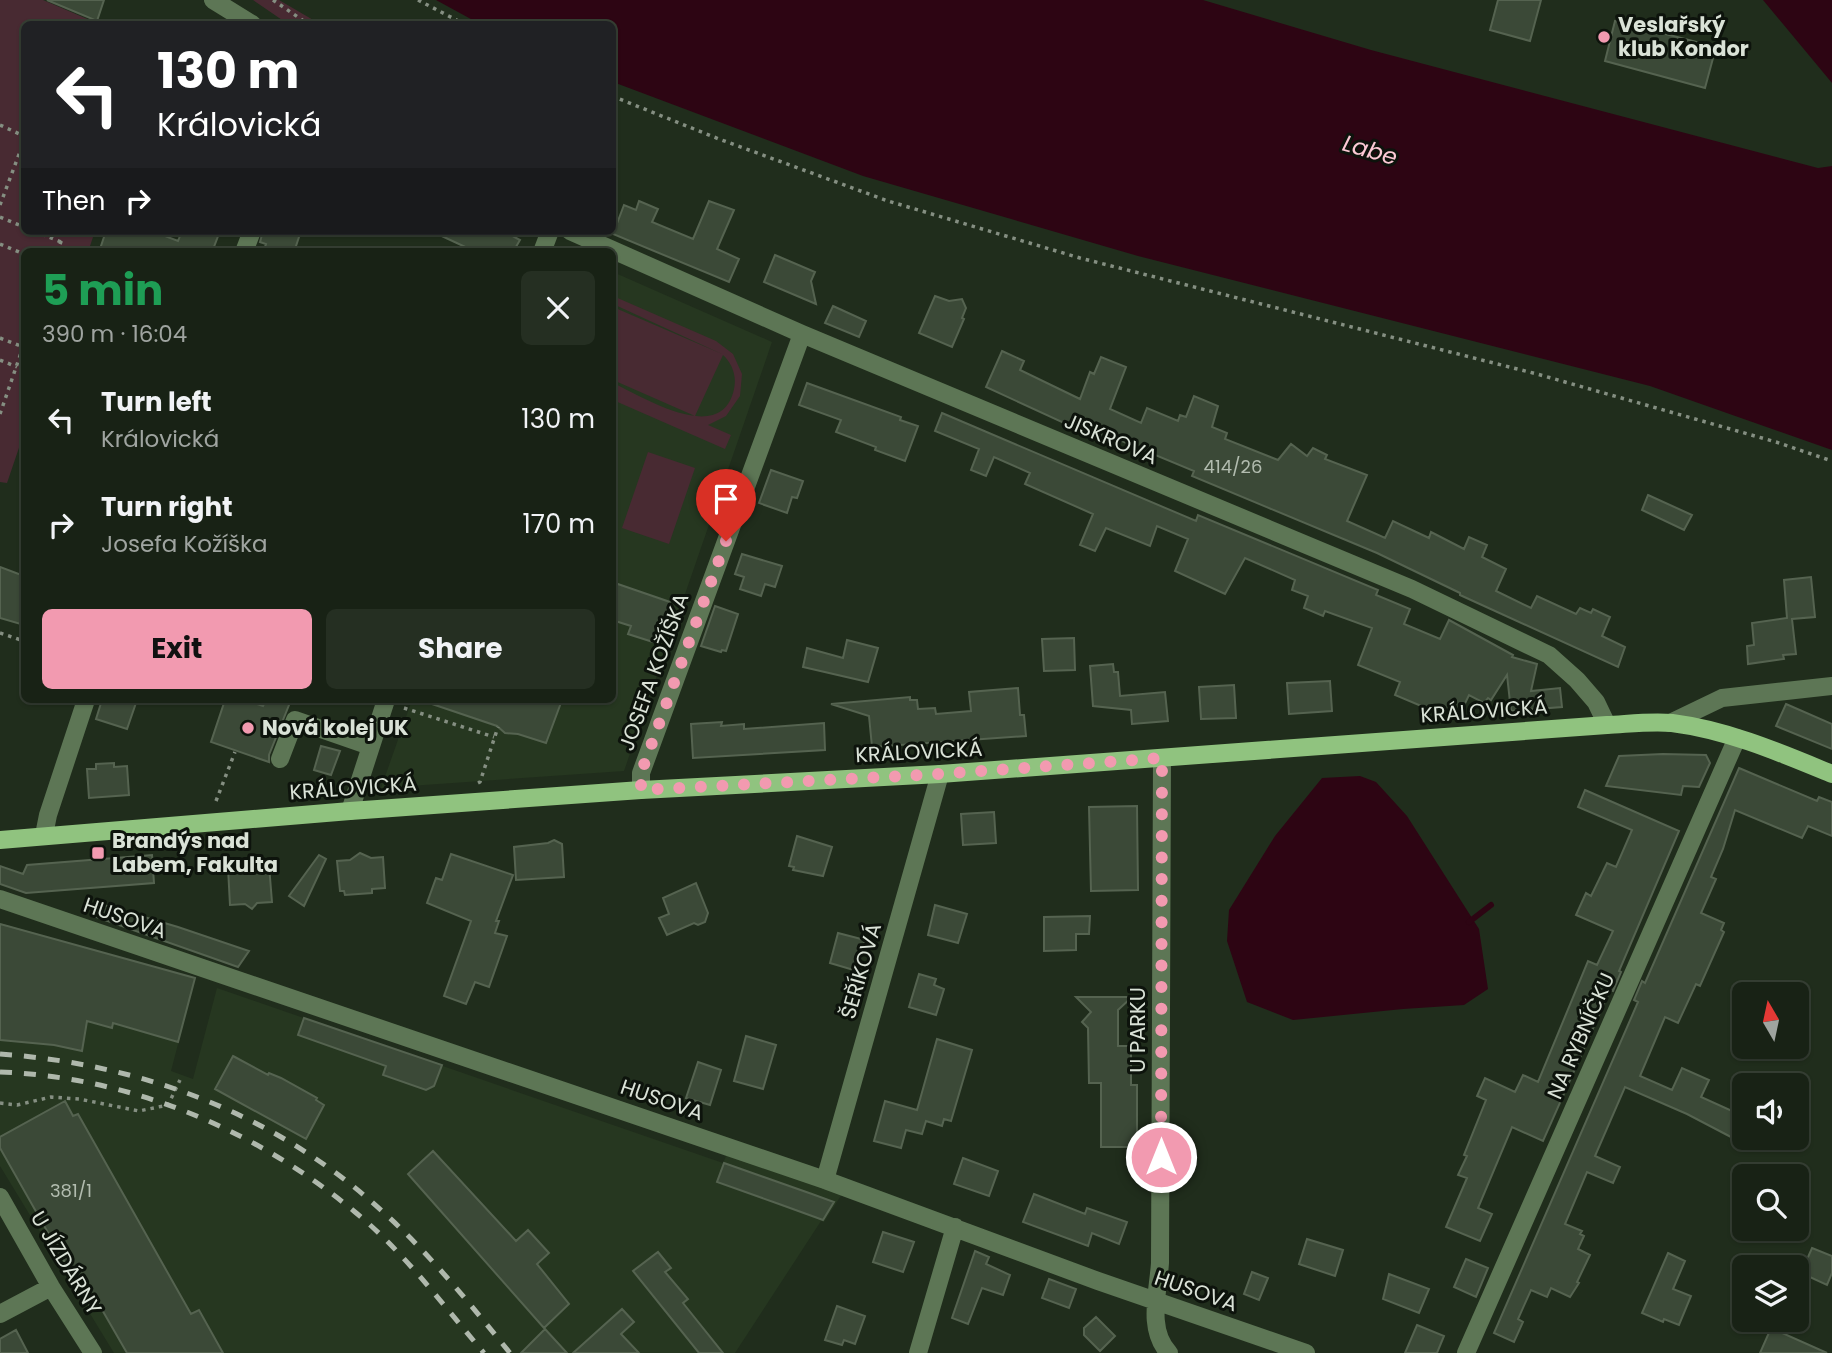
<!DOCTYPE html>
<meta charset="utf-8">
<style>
:root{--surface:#182215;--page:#252f22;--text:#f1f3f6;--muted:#9fa4a0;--line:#363f34;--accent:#f29ab0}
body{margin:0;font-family:Poppins,sans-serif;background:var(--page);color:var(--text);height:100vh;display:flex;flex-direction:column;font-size:26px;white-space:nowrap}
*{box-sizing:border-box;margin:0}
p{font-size:23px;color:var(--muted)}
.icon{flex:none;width:38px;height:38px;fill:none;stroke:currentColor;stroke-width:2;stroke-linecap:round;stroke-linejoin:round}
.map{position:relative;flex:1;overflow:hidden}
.drawer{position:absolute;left:21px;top:248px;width:595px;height:455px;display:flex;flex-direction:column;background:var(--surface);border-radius:10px;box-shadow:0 2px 5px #0004,0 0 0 2px var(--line)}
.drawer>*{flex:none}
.top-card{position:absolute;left:21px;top:21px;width:595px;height:214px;border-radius:10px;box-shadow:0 2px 5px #0004,0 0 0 2px var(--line);background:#202124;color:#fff;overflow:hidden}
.needle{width:46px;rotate:351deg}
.buttons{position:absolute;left:1732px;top:982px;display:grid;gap:14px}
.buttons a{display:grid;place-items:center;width:77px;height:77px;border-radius:10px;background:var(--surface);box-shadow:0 2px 5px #0004,0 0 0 2px var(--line);font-size:35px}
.pin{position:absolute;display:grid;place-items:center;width:60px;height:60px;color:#fff;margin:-72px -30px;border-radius:50% 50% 50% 0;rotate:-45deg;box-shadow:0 0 7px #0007}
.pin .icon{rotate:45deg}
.me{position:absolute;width:77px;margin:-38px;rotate:0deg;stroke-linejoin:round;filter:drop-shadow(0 0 5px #0008)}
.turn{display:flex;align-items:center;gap:24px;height:147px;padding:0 21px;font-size:32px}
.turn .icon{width:91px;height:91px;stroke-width:2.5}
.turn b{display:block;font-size:49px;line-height:60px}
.then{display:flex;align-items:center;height:66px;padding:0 21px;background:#0003;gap:14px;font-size:26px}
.round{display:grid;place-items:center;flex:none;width:74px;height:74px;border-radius:10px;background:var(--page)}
.overview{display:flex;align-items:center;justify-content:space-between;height:119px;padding:0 21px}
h1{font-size:42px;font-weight:700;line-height:52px;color:#1e9e55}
.cta{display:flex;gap:14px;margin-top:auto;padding:14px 21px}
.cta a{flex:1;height:80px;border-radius:10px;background:var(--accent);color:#111;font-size:28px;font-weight:700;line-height:80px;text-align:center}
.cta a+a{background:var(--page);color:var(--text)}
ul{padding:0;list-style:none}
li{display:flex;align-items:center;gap:21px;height:105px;padding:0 21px}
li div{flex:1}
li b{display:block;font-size:26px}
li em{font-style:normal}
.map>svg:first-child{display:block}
.built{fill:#263720}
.green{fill:#482a32}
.water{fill:#2d0513}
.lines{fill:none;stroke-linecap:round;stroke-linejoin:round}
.stream{stroke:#2d0513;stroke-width:6}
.building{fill:#3b4937;stroke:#556350;stroke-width:2}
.path{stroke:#858f82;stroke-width:3.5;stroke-dasharray:3.5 5;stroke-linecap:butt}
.minor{stroke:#5d7655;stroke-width:18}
.major{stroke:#90c37f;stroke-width:18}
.rail{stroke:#afb8ac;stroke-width:5;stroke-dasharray:12 12;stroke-linecap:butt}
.route{stroke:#f29ab0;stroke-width:12;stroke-dasharray:0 21.6}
.poi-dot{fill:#f29ab0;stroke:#0d130c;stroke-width:2.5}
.labels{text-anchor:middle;stroke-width:6;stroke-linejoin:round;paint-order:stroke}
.number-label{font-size:18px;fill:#b2bcaf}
.poi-label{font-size:21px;font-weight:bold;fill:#dae2d7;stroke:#0d130c;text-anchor:start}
.street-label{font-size:21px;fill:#dae2d7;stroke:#0d130c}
.water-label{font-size:23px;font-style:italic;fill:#fcc9d5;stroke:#0d130c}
</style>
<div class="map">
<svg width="1832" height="1353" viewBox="0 0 1832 1353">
<rect width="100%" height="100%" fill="#202d1c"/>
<path class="built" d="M613,272L772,342L624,771L381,788L412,700H612Z
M0,923L195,979L171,1071L193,1079L217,988L723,1163L727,1154L842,1194L824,1222L821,1221L735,1353H114L0,1166Z"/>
<path class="green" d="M0,0H43L99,24H24V231H95L88,252H24V433L7,483L0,482Z
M253,0H279L320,24H288Z
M613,296L716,341L733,354L742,374L740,396L726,416L708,425L731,435L725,449L613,400V383C643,397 722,447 734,389C737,376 732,363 723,355L695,416L613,380V307L722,354L613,304Z
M648,452L695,468L669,544L622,528Z"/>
<path class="water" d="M436,0H1203L1371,50L1818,168L1832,166V450L1650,386L1138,256L863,176L613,82L612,24H480Z
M1763,0H1832V83Z
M1360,776L1376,782L1407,816L1479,929L1488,989L1464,1005L1403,1009L1293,1020L1247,1002L1227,941L1229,910L1275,836L1322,778Z"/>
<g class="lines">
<path class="stream" d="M1469,922L1491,905"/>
</g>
<path class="building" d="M47,0H104L97,21Z
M1498,0H1541L1530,41L1490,30Z
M1615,21L1716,47L1705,88L1605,61Z
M639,201L658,209L652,222L693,239L709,201L734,210L717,249L739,259L729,282L613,234L624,205L636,210Z
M106,231H152L178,241L182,231H220L212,252H99Z
M263,231H301L294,252H263L266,244L260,242Z
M431,231H503L520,240L513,252H476Z
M775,255L815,272L811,281L816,304L764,282Z
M935,296L949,301L962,299L966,308L962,318L964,319L952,347L919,333Z
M833,306L866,321L859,337L825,323Z
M1002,351L1024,361L1020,370L1080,399L1090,372L1094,374L1101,357L1126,367L1110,409L1141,423L1147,408L1178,421L1180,415L1186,417L1194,396L1218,406L1212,427L1227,433L1225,439L1278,460L1291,444L1307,456L1313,448L1327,455L1325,459L1367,475L1347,521L1385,538L1393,521L1429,538L1431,532L1464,549L1469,537L1487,545L1482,557L1506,569L1496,591L1531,608L1537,596L1576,614L1580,608L1591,613L1593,609L1610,617L1602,636L1625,647L1618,667L1460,595V593L1377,553L1192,476L1194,471L1117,439L1114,446L986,387Z
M807,383L901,417L900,420L918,426L905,461L875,450L876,447L836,432L841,420L799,405Z
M942,413L1196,521L1198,515L1378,590L1376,595L1410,609L1404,624L1440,639L1449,620L1513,655L1512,657L1537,664L1531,691L1560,688L1562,707L1511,711L1507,675L1491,700L1488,698L1484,703L1469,695L1459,716L1426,708L1395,695L1400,682L1358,665L1372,628L1325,611L1323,616L1304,608L1308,596L1292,590L1295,580L1245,558L1225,594L1175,571L1188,539L1157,526L1150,546L1106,528L1095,551L1080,545L1093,514L1025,484L1030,473L994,457L986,476L971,470L979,449L935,431Z
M771,470L803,481L797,498L792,497L787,513L759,503Z
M1648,495L1692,515L1684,530L1642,510Z
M742,554L782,566L775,587L765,584L761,596L740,589L744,577L735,574Z
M0,567L24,576V625L0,618Z
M1811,577L1815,617L1792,619L1796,654L1783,655L1784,659L1748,664L1747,646L1754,645L1752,623L1787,618L1784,580Z
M612,582L670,602L664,625L656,643L628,634L631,626L612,620Z
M715,606L738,614L726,651L722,650L721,652L701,646Z
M1074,638L1075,670L1044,671L1042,639Z
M847,640L878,648L868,682L803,667L807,648L843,658Z
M1113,664L1114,672H1118L1120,696L1165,692L1168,721L1132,724L1131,710L1093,706L1090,666Z
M1330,681L1332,711L1289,714L1287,683Z
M1234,685L1236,718L1201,719L1199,687Z
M1018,688L1020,715H1024L1026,736L872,747L869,716L831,704L910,697V700H917L918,709L935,708L936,714L971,711L969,692Z
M102,700H137L127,729L96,719Z
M225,700H245L263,706L266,700H291L269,755V762L211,742Z
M429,700H562L546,743L518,734L505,733L497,726L429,703Z
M1786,704L1832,724V749L1776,726Z
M722,722L721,726L744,724V729L824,723L825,750L693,758L691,724Z
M321,746L340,751L331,775L314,770Z
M1663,754L1706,755L1710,763L1699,787L1683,786L1681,795L1606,786L1619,756Z
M114,763V767L127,766L129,795L89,798L87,769H96V764Z
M1739,768L1817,801L1819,797L1832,802V836L1808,826L1802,838L1735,810L1723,849L1711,877L1716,879L1701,913L1724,923L1721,930L1724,932L1700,986L1696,984L1678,1023L1665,1017L1640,1076L1672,1090L1682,1068L1709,1080L1701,1097L1741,1115L1731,1137L1687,1114L1625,1087L1595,1156L1620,1167L1613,1183L1587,1172L1565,1224L1582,1231L1580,1234L1584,1236L1578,1249L1590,1255L1577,1282L1579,1283L1570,1297L1551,1288L1547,1297L1531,1290L1518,1319L1523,1322L1514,1342L1494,1333L1638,1002L1634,1000L1642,981L1645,983Z
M1585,790L1679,831L1619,971L1621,972L1613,991L1610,990L1543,1141L1512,1127L1478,1208L1492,1214L1480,1241L1446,1227L1467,1178L1458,1175L1467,1156L1464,1155L1486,1100L1477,1096L1485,1078L1515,1092L1523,1075L1538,1082L1588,961L1597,965L1613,931L1576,915L1586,893L1591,896L1607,863L1616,867L1632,830L1578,807Z
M1137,806L1138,890L1091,891L1089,807Z
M994,812L996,843L963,845L961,814Z
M797,836L832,847L823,876L793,870L794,867L789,866Z
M554,840L562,844L564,877L516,880L514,847L548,843Z
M360,853L371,858L383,857L385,888L372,889V893L345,895L344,891H340L337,861L350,860Z
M451,854L513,875L496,921H499L495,933L507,936L489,987L475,982L466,1004L444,996L471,921L427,903L436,878L442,880Z
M152,855L154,883L26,893L0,884V866L23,874L27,865Z
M319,855L326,859L304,906L289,896Z
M245,860L255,866L269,865L272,902L257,903L252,909L245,904L230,905L228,868L237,867Z
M696,883L708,913L705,922L698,925L694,923L667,935L659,918L669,914L663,898Z
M97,903L178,927L249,951L238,967L93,916Z
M935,905L967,914L958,943L928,935Z
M1090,916L1089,934H1076V950L1044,951V917Z
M0,924L195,978L178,1042L113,1023L112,1028L87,1021L82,1051L54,1045L0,1040Z
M838,933L865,940L857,971L830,963Z
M919,974L936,979L934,985L944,989L936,1015L909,1007Z
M1076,997H1132L1118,1010V1046H1131V1085H1137V1147H1101V1083H1089L1088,1028L1082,1022L1091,1012Z
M304,1018L442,1065L434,1086L426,1090L383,1075L386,1066L298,1035Z
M746,1036L776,1045L763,1089L734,1081Z
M937,1039L972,1050L951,1121L944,1119L942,1126L926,1121L922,1134L906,1130L901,1148L874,1141L885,1101L917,1110Z
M233,1056L268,1075L269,1073L281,1078L317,1098L316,1100L324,1105L306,1139L215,1089Z
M698,1062L721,1070L710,1105L686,1098Z
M65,1101L73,1116L78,1114L191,1314L199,1310L223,1353H127L97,1301L89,1305L0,1148V1137Z
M433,1151L516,1241L528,1230L549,1253L537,1264L569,1304L544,1328L408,1174Z
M963,1158L998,1171L989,1196L954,1184Z
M724,1163L812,1194L834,1202L823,1220L779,1204L717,1182Z
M1034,1194L1085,1214L1087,1208L1127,1222L1119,1244L1092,1233L1088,1246L1023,1222Z
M883,1232L914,1242L903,1272L873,1262Z
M1307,1239L1343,1250L1335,1276L1299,1264Z
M1812,1248L1832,1256V1273L1827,1285L1801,1273Z
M975,1251L989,1257L986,1264L1010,1275L1003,1295L982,1288L968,1324L952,1318Z
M658,1252L671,1268L665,1272L688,1299L683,1303L723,1353H699L633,1271Z
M1668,1253L1685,1261L1673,1289L1691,1296L1679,1325L1664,1319L1663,1322L1642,1313Z
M1466,1259L1488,1268L1476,1297L1454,1287Z
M1252,1272L1268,1278L1259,1300L1244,1294Z
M1389,1274L1429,1289L1419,1313L1383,1299Z
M1049,1279L1076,1289L1069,1308L1042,1298Z
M837,1306L865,1316L855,1344L844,1340L842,1345L825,1340Z
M622,1309L634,1322L621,1334L639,1353H573Z
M1096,1317L1115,1336L1100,1351L1084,1335V1328Z
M1417,1325L1444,1336L1437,1353H1405Z
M1771,1328L1827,1353H1760Z
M545,1329L567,1353H521Z
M16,1330L28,1353H0V1339Z"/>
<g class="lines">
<path class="path" d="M273,0L308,24
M418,0L464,24
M612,96L719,139L888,201L1080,258L1537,374L1776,442L1832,461
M0,125L24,136
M0,205L24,141
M0,217L24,227
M34,231L61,242
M0,244L24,254
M57,252L65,231
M0,338L23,347L24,343
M0,360L17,367
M0,414L23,347
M0,633L24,641
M404,708L494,737
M478,783L480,782L498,727
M216,801L235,752
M0,1103L17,1105L51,1097L79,1099L139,1111L168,1105L180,1080"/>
<path class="minor" d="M213,0L252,24
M570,231L802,334L1412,589L1549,655L1577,680L1596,702L1607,725
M244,252L252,231
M542,252L550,231
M1670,723L1722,698L1832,686
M1162,758L1160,1263C1158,1293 1147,1330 1169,1353
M280,759L295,720L370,746
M641,790V773L802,334
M350,811L386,700
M44,835L48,815L86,700
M0,899L825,1180L1098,1281L1306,1353
M825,1180L940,774
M0,1197L51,1287L93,1353
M0,1314L51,1287
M918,1353L955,1227
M1466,1353L1737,738"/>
<path class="major" d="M0,840L350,811L641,790L940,774L1607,725C1628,724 1651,721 1672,723C1728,730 1781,753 1832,774"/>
<path class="rail" d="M0,1054C142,1064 276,1114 382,1211C429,1253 470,1304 510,1353
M0,1072C130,1077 255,1129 355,1212C404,1252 443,1305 484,1353"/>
</g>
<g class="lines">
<path class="route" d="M726,541L641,773V790L940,774L1162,758L1161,1157"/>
</g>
<g class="poi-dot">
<circle cx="1604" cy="37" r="7"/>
<circle cx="248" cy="728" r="7"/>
<rect x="91" y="846" width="14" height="14" rx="3.5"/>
</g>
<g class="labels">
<g class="number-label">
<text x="1233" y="473">414/26</text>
<text x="71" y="1197">381/1</text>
</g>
<g class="poi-label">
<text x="1618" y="32">Veslařský<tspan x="1618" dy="24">klub Kondor</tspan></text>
<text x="262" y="735">Nová kolej UK</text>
<text x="112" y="848">Brandýs nad<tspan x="112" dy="24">Labem, Fakulta</tspan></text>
</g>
<g class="street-label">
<text transform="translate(1111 439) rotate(23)" y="7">JISKROVA</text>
<text transform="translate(654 672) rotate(-70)" y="7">JOSEFA KOŽÍŠKA</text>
<text transform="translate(1484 711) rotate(-4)" y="7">KRÁLOVICKÁ</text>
<text transform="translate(919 752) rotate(-3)" y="7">KRÁLOVICKÁ</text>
<text transform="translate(353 788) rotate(-4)" y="7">KRÁLOVICKÁ</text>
<text transform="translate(125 918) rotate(19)" y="7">HUSOVA</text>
<text transform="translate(861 971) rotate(-74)" y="7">ŠEŘÍKOVÁ</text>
<text transform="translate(1138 1030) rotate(-90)" y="7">U PARKU</text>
<text transform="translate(1581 1036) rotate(-66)" y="7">NA RYBNÍČKU</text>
<text transform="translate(662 1100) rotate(19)" y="7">HUSOVA</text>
<text transform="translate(66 1263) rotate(59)" y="7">U JÍZDÁRNY</text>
<text transform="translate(1196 1291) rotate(19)" y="7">HUSOVA</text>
</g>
<g class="water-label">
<text transform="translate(1370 150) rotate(16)" y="8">Labe</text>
</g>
</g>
</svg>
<div class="buttons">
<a><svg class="needle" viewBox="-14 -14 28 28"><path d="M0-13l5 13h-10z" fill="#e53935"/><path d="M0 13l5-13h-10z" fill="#9fa4a0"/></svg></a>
<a><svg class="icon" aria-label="sound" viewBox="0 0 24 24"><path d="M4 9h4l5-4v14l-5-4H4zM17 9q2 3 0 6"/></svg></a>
<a><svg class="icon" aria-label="search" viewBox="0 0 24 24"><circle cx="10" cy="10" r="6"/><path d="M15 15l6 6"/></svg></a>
<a><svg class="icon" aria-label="layers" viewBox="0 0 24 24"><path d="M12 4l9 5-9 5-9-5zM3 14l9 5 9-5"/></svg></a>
</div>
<div class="pin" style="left:726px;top:541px;background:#d93025"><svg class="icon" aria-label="arrive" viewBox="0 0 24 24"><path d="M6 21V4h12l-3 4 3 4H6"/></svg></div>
<svg class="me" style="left:1161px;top:1157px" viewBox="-20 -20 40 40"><circle r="17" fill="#f29ab0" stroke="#fff" stroke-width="3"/><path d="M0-11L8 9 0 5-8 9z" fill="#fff"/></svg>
<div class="top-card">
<div class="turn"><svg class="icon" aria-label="left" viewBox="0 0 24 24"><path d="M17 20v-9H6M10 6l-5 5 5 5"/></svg><div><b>130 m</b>Královická</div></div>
<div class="then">Then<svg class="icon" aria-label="right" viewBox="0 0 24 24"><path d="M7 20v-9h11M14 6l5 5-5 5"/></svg></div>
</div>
<section class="drawer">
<div class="overview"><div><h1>5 min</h1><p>390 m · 16:04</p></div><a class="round"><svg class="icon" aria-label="close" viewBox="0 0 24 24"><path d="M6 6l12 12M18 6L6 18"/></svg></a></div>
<ul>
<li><svg class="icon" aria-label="left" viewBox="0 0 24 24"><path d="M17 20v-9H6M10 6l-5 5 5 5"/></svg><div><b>Turn left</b><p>Královická</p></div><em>130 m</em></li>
<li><svg class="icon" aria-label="right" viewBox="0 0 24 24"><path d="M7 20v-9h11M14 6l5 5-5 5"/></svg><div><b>Turn right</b><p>Josefa Kožíška</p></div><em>170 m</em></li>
</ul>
<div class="cta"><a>Exit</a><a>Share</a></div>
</section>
</div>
